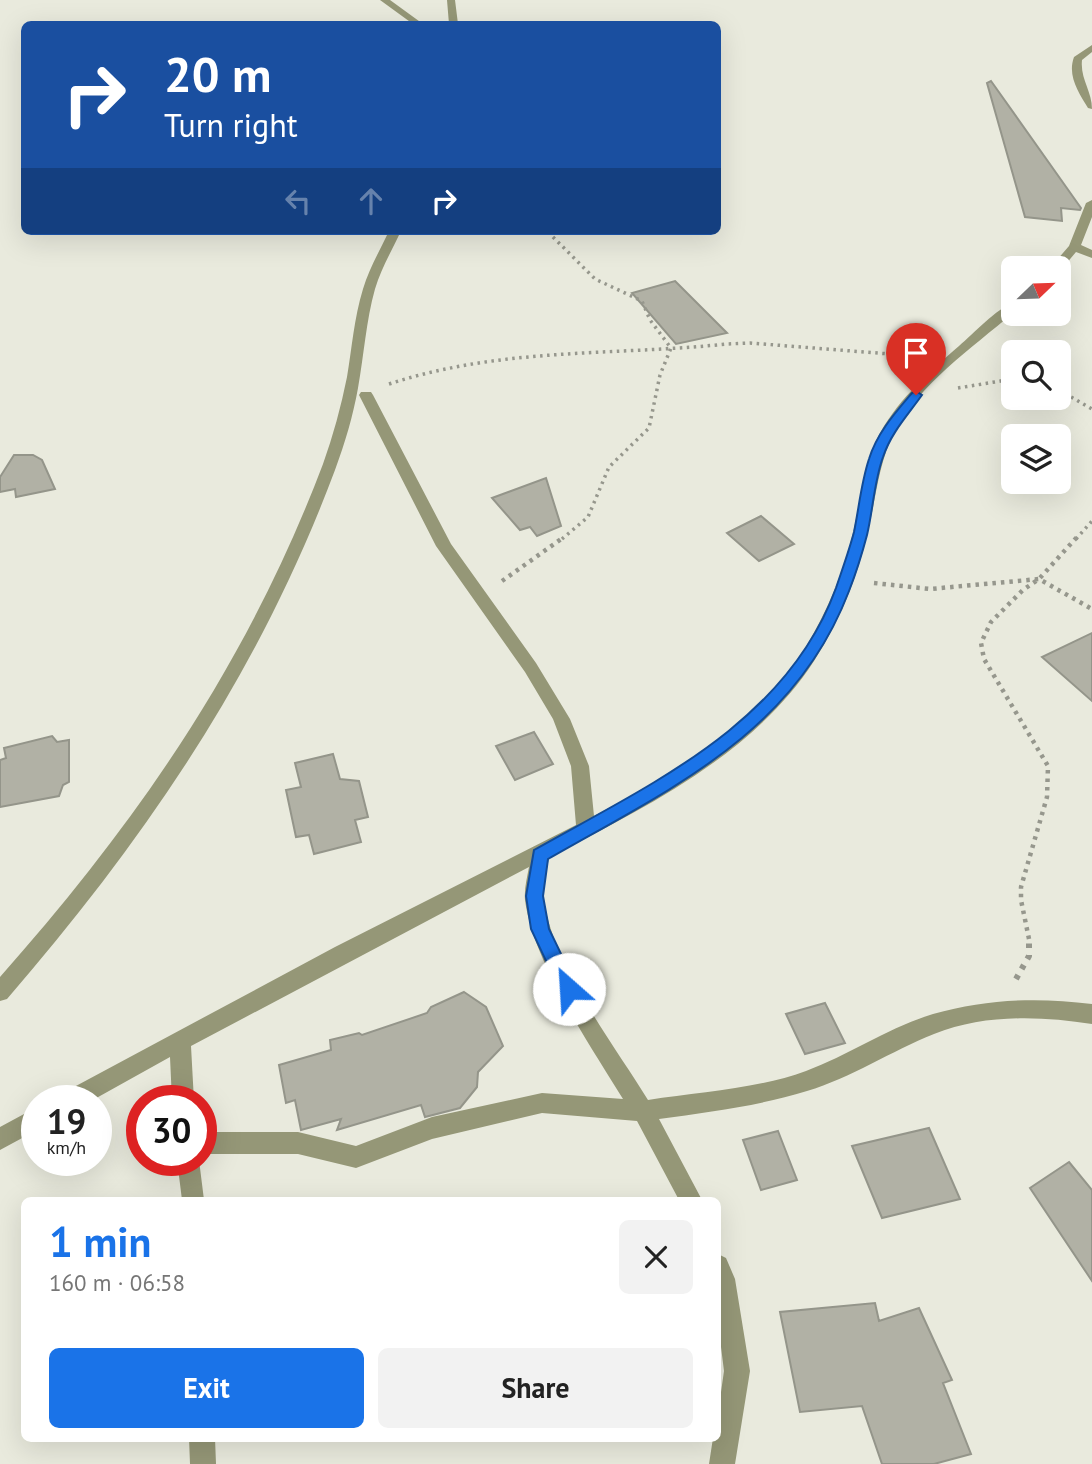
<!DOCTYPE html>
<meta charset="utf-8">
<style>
:root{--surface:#fff;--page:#f2f2f2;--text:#222;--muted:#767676;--accent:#1a73e8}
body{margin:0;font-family:"PT Sans",sans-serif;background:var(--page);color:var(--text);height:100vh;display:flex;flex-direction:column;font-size:26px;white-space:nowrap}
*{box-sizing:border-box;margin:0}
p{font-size:23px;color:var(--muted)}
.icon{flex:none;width:38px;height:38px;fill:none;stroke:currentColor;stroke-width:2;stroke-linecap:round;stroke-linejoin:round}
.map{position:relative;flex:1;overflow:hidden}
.side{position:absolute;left:21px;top:1197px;width:700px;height:245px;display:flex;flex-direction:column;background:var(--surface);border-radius:10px;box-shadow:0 7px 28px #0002}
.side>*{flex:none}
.hud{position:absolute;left:21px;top:21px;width:700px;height:214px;border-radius:10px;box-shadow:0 7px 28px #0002;background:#1a4fa0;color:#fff;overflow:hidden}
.needle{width:46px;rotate:67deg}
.buttons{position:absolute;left:1001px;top:256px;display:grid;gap:14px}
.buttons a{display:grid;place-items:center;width:70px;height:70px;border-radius:10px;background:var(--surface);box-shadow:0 7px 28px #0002;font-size:35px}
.speed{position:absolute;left:21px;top:1085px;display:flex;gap:14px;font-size:35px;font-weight:700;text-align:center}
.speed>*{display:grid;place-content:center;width:91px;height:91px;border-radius:50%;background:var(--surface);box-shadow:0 7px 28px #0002;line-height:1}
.speed small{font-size:18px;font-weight:400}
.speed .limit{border:10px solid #d22;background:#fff;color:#111}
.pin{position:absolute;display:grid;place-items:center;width:60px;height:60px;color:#fff;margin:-72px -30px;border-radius:50% 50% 50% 0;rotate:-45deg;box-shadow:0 0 7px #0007}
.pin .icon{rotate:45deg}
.me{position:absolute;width:77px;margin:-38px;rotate:334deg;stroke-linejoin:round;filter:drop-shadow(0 0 5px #0008)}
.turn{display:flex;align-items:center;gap:24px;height:147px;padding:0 28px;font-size:32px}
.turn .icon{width:91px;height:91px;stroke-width:2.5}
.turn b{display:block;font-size:49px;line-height:60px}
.lanes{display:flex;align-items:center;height:66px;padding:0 28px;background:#0003;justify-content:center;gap:35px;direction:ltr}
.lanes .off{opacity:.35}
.round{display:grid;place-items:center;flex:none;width:74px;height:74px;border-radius:10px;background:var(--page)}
.summary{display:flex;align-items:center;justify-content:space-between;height:119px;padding:0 28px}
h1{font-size:42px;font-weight:600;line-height:52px;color:var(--accent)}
.action{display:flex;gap:14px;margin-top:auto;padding:14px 28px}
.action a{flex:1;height:80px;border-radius:10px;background:var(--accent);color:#fff;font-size:28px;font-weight:600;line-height:80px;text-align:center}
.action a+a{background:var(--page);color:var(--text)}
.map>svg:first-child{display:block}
.building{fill:#b1b1a5;stroke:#94958a;stroke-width:2}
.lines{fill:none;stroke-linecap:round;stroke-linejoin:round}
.path-far3{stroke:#96978d;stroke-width:2.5;stroke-dasharray:2 2.5;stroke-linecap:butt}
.path-far2{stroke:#96978d;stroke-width:3.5;stroke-dasharray:2.5 4.5;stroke-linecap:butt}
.path-far1{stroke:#96978d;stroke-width:4.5;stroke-dasharray:3.5 5;stroke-linecap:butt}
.path{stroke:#96978d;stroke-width:6;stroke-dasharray:4.5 7;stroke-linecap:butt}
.street{fill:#959777;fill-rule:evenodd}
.route{fill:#1a73e8;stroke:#114b97;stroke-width:2}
</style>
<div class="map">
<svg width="1092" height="1464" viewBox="0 0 1092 1464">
<rect width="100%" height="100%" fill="#e9eadd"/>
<path class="building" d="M991,81L1081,208L1080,210L1061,208L1062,221L1025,217L987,83Z
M675,281L727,333L676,344L632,293Z
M14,455H33L42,460L55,489L16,497L15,489L0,492V477Z
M546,478L561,526L537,536L530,527L520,530L492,498Z
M761,516L794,544L759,561L727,533Z
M1092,633V701L1042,657Z
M534,732L553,764L515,780L496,746Z
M52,736L57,742L69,740V782L63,785L59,796L0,807V760L6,758L4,748Z
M333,754L340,779L359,781L368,817L355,820L361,842L314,854L309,835L296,837L286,790L301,787L295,763Z
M464,992L486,1007L503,1046L478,1072L477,1087L460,1108L425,1117L421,1105L337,1130L341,1119L301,1130L295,1100L286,1103L279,1065L331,1050L330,1040L359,1033L362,1035L427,1013L431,1007Z
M825,1003L845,1043L805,1054L786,1014Z
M929,1128L960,1199L882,1218L852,1146Z
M778,1131L797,1180L761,1190L743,1140Z
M1069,1162L1092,1190V1281L1030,1188Z
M875,1303L879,1321L919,1308L952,1380L943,1383L971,1454L934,1464H882L862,1406L800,1412L780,1312Z"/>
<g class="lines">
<path class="path-far3" d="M547,231L550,234"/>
<path class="path-far2" d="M548,232L595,279L642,301L650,320L671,348L660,375L649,428L609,467L588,517L562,539
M389,384C503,347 610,356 727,344L750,343L915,356
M958,388L1013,379
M1059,390L1092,409
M1076,539L1092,521"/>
<path class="path-far1" d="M502,581L564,537
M874,583L930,589L1039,579L1092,609
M1029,939L1021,900V887L1047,797L1048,766L984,659L981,643L991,622L1023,590L1039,579L1077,537"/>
<path class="path" d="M1016,979L1029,956V938"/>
<path class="street" d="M380,0H390L423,24H413Z
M447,0H455L458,24H449Z
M1092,45V52L1082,60C1080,79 1092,91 1092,109L1088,108C1079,93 1067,76 1074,57Z
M1092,200V217L1081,245L1092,250V258L1076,252L1060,271L1059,268H1050L1069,246L1086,203Z
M389,231H401C392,250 381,269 375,289C366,321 364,355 358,388C353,416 345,443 335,470C260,671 147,837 7,999L0,1001V977C139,820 248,662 323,464C333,436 341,407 347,377C352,348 354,318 363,289C369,269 380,250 389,231Z
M1013,303V313C972,348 919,384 894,433C878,464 876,500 867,535C857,579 839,622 814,661C754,754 645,808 549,857C547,870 543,886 544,900C553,966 613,1043 648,1100C700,1092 757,1089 806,1071C849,1055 889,1027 933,1014C986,999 1037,997 1092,1004V1024C1040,1016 984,1014 934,1034C891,1051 851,1078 807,1091C759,1106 709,1112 659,1119L702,1200H679L637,1121L542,1113L432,1139L356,1168L298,1154H201V1132H298L356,1146L432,1117L542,1093L623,1099C590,1045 533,962 525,900C524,889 527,878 529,867L191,1046L194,1101H172L170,1057L91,1101H58L61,1094L335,947L576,825L571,766L553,719L525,672L436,546L359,395L361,392H371L373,395L451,544L536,663L570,719L589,766L594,816C673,775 755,726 804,650C826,614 843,574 853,533C860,502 863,470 876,441C894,403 928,373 959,346C973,334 997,308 1013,303Z
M37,1107V1130L0,1150V1127Z
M177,1160H199L204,1200H182Z
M718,1254L726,1258L735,1279L750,1371L735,1464H709L713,1438H718V1413L724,1371L718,1323Z
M189,1438H215L216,1464H190Z"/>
</g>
<path class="route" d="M916,391L922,395C907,416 891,433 883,457C874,482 873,510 867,535C862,554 856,573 849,591C795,733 672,788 548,859L543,896L549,929L578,989L576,995L569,998L562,995L531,929L526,896L534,850C651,784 787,723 836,588C842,570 849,551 854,532C859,508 861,483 869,459C877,433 895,413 912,393Z"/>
</svg>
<div class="buttons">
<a><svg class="needle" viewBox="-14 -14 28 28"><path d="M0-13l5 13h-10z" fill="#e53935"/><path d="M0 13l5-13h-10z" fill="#767676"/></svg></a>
<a><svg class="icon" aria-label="search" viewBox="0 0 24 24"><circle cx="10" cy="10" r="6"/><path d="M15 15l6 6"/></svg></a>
<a><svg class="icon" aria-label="layers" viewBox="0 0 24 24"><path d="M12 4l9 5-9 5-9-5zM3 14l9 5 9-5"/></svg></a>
</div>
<div class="speed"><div>19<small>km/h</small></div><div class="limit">30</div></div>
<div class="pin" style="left:916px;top:395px;background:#d93025"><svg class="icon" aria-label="arrive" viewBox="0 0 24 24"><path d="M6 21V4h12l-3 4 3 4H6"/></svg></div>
<svg class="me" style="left:569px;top:989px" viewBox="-20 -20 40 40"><circle r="19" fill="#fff"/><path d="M0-13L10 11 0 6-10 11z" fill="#1a73e8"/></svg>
<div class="hud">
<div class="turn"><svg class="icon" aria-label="right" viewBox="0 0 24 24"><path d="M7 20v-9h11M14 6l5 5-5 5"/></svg><div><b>20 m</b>Turn right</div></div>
<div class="lanes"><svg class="icon off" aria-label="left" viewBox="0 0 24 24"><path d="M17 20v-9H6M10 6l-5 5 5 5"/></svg><svg class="icon off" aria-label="ahead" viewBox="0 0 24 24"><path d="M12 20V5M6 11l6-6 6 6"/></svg><svg class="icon" aria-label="right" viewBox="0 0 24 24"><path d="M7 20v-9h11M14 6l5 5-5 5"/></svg></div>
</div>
<section class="side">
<div class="summary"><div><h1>1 min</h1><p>160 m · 06:58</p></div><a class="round"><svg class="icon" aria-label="close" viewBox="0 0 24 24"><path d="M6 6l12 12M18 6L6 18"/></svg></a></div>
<div class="action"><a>Exit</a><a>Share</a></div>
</section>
</div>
